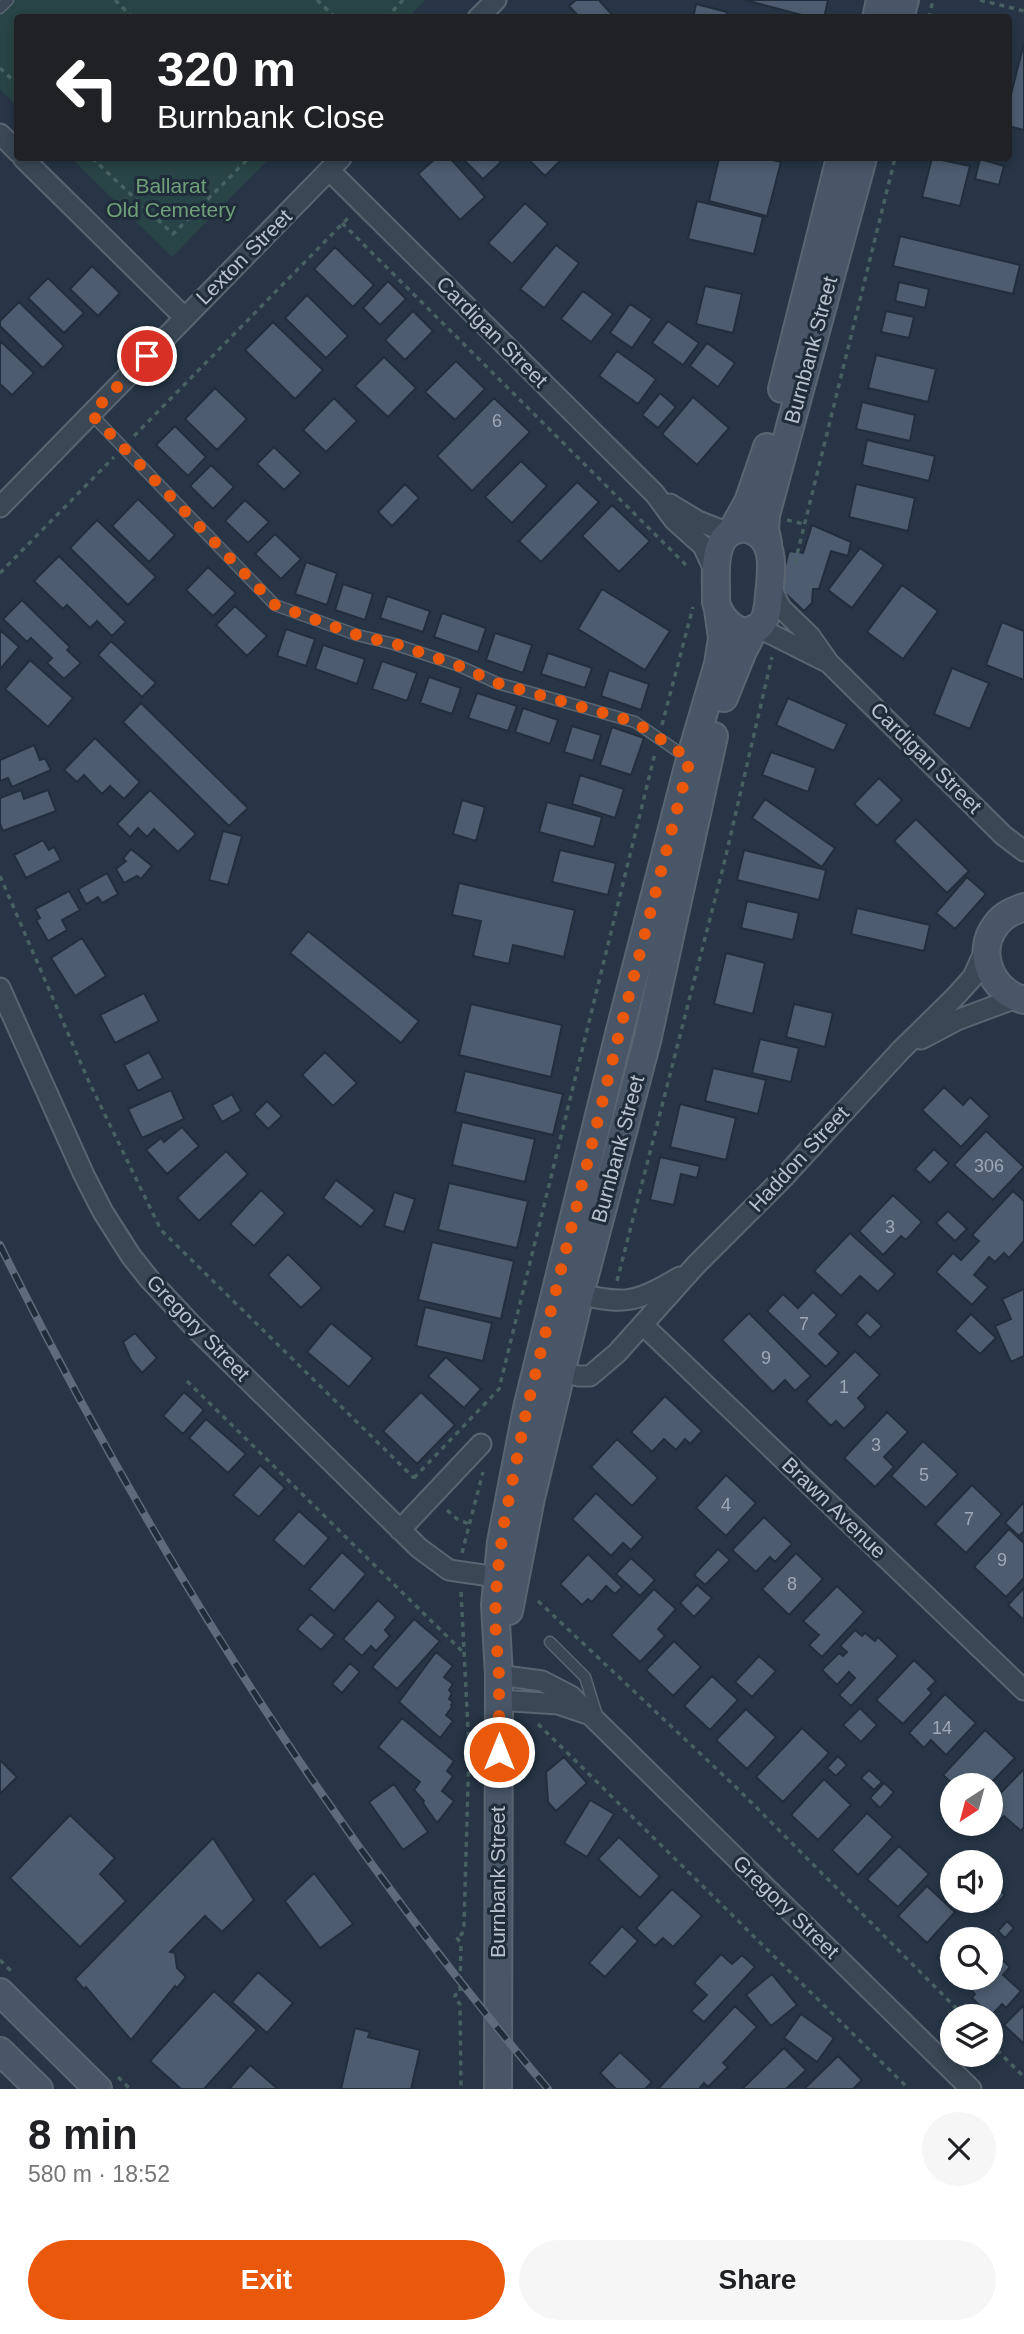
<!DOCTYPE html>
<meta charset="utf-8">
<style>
:root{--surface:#fff;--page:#f6f6f6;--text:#202124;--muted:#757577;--accent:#ea580c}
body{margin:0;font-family:Arial,sans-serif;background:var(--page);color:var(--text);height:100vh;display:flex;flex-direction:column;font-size:26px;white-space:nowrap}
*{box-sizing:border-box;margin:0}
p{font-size:23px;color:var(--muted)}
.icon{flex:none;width:38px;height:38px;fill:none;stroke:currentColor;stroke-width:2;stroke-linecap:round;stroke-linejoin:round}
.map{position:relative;height:2089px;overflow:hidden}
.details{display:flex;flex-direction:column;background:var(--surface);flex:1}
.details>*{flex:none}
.guide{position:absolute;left:14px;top:14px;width:998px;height:147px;border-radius:7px;box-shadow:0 4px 10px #0003;background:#202124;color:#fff;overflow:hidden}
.needle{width:46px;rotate:216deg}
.fabs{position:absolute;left:940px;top:1773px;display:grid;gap:14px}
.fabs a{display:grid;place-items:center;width:63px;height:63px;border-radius:50%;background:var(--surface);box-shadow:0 4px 10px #0003;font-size:35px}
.pin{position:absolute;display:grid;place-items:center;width:60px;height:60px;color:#fff;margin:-30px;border:4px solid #fff;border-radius:50%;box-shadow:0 2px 7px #0007}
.me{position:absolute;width:77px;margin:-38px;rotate:0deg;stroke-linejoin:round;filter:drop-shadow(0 0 5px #0008)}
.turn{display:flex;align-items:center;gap:24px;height:147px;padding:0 28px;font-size:32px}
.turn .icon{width:91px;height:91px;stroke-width:2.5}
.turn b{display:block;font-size:49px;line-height:60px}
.round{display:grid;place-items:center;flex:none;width:74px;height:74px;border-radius:37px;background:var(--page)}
.overview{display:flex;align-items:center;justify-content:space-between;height:119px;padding:0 28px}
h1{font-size:42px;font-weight:700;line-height:52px}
.cta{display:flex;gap:14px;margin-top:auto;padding:14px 28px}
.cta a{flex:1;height:80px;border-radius:42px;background:var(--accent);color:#fff;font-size:28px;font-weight:700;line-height:80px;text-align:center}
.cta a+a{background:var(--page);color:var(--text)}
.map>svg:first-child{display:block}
.green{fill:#294446}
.building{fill:#4d5c6f;stroke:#222e3c;stroke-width:2}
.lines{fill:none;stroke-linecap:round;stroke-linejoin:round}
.lane-casing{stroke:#5a6572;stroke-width:13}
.street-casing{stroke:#5a6572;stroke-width:23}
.secondary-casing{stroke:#5a6572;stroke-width:30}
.path{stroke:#476162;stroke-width:3.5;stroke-dasharray:5 5;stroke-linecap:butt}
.lane{stroke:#3b4755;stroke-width:10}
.street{stroke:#3b4755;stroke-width:19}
.secondary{stroke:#495668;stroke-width:26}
.rail-casing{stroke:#5d6b7c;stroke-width:8}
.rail{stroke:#202c3a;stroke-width:5;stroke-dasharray:16;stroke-linecap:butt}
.route{stroke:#ea580c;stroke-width:12;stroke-dasharray:0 21.6}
.labels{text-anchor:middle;stroke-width:6;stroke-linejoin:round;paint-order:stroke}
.number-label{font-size:18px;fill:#9ea8b6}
.park-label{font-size:21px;fill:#6fa079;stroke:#202c3a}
.street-label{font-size:21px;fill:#b9c2ce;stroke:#202c3a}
</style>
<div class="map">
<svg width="1024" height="2089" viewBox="0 0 1024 2089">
<rect width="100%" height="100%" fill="#273546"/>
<path class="green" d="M0,0H425L408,18H18L17,106L0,89Z
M71,158H270L172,257Z"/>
<path class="building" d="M576,0H599L615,18H580L569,6Z
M745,0H828L824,18H813Z
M696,4L727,12L726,18H693Z
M1024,43V130L1008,126V106Z
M436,158H450L485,197L460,220L418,174Z
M462,158H496L501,162L483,179Z
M527,158H563L545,176Z
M719,158H765L781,162L767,216L709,201Z
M932,158L970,166L960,206L922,197Z
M980,159L1004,166L999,185L975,179Z
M697,201L763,217L754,254L688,239Z
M525,203L548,224L512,264L488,243Z
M900,236L1020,265L1013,294L893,266Z
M556,245L579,263L544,308L520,289Z
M335,247L374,285L353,307L314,269Z
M92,266L120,293L98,316L70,289Z
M48,278L84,313L64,333L28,298Z
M388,281L406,299L380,325L363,308Z
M899,282L929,289L925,308L895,301Z
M705,286L742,294L733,333L696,324Z
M583,291L613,314L591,342L561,319Z
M307,295L348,336L326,358L285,318Z
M19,302L64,346L43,368L0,326V321Z
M630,304L652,319L632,348L610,333Z
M413,311L433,331L405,360L385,340Z
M886,311L914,317L909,338L881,332Z
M668,321L699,343L683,365L652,343Z
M273,322L323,370L295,399L245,350Z
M0,341L34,373L12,395L0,384Z
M707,343L735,363L718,387L690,366Z
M617,351L656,379L638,404L599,376Z
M876,355L936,369L928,402L868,388Z
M384,357L416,388L388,417L355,386Z
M456,361L485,389L455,420L425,392Z
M215,388L247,419L217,450L185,419Z
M660,393L676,407L658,428L642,415Z
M693,397L729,428L697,465L662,434Z
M334,398L357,421L326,452L303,430Z
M494,398L530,432L472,491L437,456Z
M862,402L915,415L910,441L856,429Z
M175,426L206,457L188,476L156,445Z
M867,440L935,456L929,481L862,465Z
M274,447L301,473L284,490L257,464Z
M521,461L547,486L512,523L485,497Z
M211,465L234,487L213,509L190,486Z
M577,482L599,502L541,562L519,541Z
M405,484L419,498L392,526L378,512Z
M856,484L915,498L908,531L849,517Z
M138,499L175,535L149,562L112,526Z
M245,500L269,522L248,543L225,521Z
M612,505L650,541L619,572L582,536Z
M97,520L156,577L128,605L70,548Z
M812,525L851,542L848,556L831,551L819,589H813L812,603L804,611L784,592L781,581L789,551L803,553Z
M275,534L301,559L281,579L255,554Z
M860,548L884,565L852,608L828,590Z
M59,556L126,622L112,636L97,621L90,628L67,605L63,609L34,581Z
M306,562L337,573L327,605L295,594Z
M208,567L236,593L213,616L186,590Z
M343,584L373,594L365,620L335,610Z
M902,585L938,611L903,659L867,632Z
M602,589L670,631L645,670L578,629Z
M387,596L430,611L423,632L380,618Z
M22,600L70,647L67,650L81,663L64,679L47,663L52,658L31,638L27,642L3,619Z
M235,606L267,636L247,656L216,625Z
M442,613L486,628L478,652L434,637Z
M1002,622L1024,631V680L986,665Z
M286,629L315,639L306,666L277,656Z
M0,630L19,647L0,669Z
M495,633L532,645L523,673L486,660Z
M111,641L156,683L142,697L98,655Z
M323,645L365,659L357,684L315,669Z
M548,653L592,668L585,688L541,674Z
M30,660L73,698L48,727L5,689Z
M382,661L417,673L407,701L372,689Z
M952,668L989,683L970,729L934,714Z
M609,670L649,684L641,710L601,696Z
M429,677L461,688L452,714L420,703Z
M477,693L517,706L508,731L468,718Z
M788,698L847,724L834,751L776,725Z
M141,703L248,808L229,826L123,722Z
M523,708L558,720L550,744L515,732Z
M572,726L601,735L593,761L564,752Z
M612,727L644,738L631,775L600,765Z
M95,738L140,782L124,799L110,786L102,794L84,775L77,782L64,770Z
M34,745L40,760L45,758L51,770L12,787L8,778L0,781V760Z
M771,752L816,768L808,792L762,775Z
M580,775L624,789L615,818L572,804Z
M879,778L902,800L877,826L854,804Z
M21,790L24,799L48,790L56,811L3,831L0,824V798Z
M150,790L196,834L178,852L154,829L147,837L138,828L130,837L117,824Z
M765,799L835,848L822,867L752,818Z
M462,800L485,807L476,841L453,834Z
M547,802L602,817L594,847L539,832Z
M916,819L969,871L947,893L894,841Z
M223,831L242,836L228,885L209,880Z
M43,840L49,850L54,847L61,860L26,878L14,855Z
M131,849L152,866L141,879L137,876L124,883L116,869L126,861L123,859Z
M560,850L616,863L608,895L552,882Z
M744,850L826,870L819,900L737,880Z
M107,873L118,894L102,903L98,897L86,904L78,889Z
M967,877L986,894L955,929L936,913Z
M459,883L575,910L564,957L513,945L509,964L473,956L481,921L452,915Z
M69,891L80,910L62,920L67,930L48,941L36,920L40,918L35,909Z
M747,901L799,913L793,940L741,928Z
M857,908L930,925L924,951L851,934Z
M308,931L419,1021L401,1043L290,953Z
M82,938L106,976L75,996L51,958Z
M726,953L765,963L753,1014L714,1004Z
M144,993L159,1021L115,1043L100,1015Z
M471,1004L562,1025L551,1077L459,1055Z
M794,1004L833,1013L825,1047L786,1037Z
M760,1039L799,1048L791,1082L752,1073Z
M149,1052L163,1078L138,1091L124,1065Z
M325,1052L357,1083L333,1106L302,1075Z
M713,1068L766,1080L758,1114L705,1101Z
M465,1071L563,1094L553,1135L455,1112Z
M944,1087L963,1105L970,1097L990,1116L961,1147L922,1110Z
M171,1090L184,1119L142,1138L128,1109Z
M232,1094L241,1111L222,1122L212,1105Z
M267,1101L282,1116L268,1129L254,1114Z
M680,1104L736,1118L726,1160L670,1147Z
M462,1122L535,1139L525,1182L452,1165Z
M182,1127L199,1146L167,1174L146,1150L161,1138L164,1142Z
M986,1131L1024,1167L993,1200L954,1165Z
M934,1149L949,1163L930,1183L915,1169Z
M226,1151L248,1174L199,1221L177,1198Z
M660,1157L700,1166L697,1178L681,1174L674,1205L650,1200Z
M336,1180L375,1210L361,1227L323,1198Z
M449,1183L528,1201L517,1248L438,1230Z
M261,1190L285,1213L254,1246L230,1224Z
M1013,1191L1024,1201V1241L1009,1258L1004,1253L995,1262L989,1257L974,1275L988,1287L972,1305L936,1272L953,1253L961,1260L979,1241L972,1235Z
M394,1192L415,1199L404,1232L384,1226Z
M893,1195L922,1222L906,1240L901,1236L883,1255L859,1231Z
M948,1211L967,1229L955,1241L936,1223Z
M850,1233L895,1274L878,1292L860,1276L841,1296L814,1271Z
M432,1242L514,1261L501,1319L418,1300Z
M288,1254L322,1288L301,1308L268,1275Z
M1024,1289V1356L1011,1362L995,1326L1011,1319L1002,1299Z
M813,1292L837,1315L819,1334L839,1353L826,1367L767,1311L783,1294L798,1308Z
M425,1307L492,1323L483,1361L416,1346Z
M867,1312L882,1326L870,1338L856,1324Z
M749,1313L811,1376L795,1391L785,1380L773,1392L722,1340Z
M971,1314L996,1338L980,1354L955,1331Z
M331,1323L373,1358L349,1387L307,1352Z
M135,1333L157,1358L142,1373L131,1360L123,1342Z
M855,1351L880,1375L858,1398L866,1407L844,1429L836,1421L831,1426L806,1401Z
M446,1357L481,1389L464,1408L428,1376Z
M184,1392L204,1410L183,1434L163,1416Z
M421,1392L455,1425L417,1464L383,1431Z
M665,1396L702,1431L690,1444L685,1439L676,1450L664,1439L652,1452L631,1432Z
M887,1412L908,1432L884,1457L894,1467L875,1487L844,1458Z
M206,1419L246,1454L228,1473L189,1438Z
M617,1439L658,1478L632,1506L591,1467Z
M923,1441L958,1474L926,1508L891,1476Z
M260,1465L285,1488L259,1517L233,1495Z
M726,1475L756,1503L726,1536L696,1508Z
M972,1485L1002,1514L966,1553L935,1524Z
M596,1493L643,1537L631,1550L623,1543L611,1556L572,1519Z
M1024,1502V1531L1019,1536L1005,1523Z
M299,1511L329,1538L304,1567L273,1540Z
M764,1517L792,1544L775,1562L770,1557L756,1572L732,1550Z
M1009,1529L1024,1543V1578L1006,1597L974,1567Z
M718,1549L730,1560L705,1585L694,1575Z
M342,1552L366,1574L334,1611L309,1589Z
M796,1553L823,1579L789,1615L762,1589Z
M588,1554L622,1587L615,1594L606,1586L592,1602L588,1599L582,1605L560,1584Z
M631,1558L655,1580L640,1596L616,1574Z
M697,1585L712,1598L694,1617L680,1603Z
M837,1586L864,1612L822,1657L809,1645L819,1635L803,1621Z
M1024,1588V1620L1008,1605Z
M654,1589L676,1609L658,1629L665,1636L640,1662L611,1635Z
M378,1600L396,1617L385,1630L390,1636L376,1651L371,1646L362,1656L343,1639Z
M311,1614L335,1635L321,1650L297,1629Z
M414,1619L440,1641L397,1689L372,1667Z
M855,1630L862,1636L865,1633L875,1641L878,1637L898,1656L851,1706L839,1695L855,1678L849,1672L837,1685L822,1670L839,1653L843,1656L847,1652L840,1646Z
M674,1641L701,1667L673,1696L646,1670Z
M436,1652L453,1666L444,1677L453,1684L449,1690L452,1693L449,1699L453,1702L451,1705L452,1707L446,1715L453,1721L440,1738L399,1702Z
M759,1656L776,1671L752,1697L735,1682Z
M914,1660L936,1681L928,1689L932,1693L903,1724L876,1700Z
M350,1663L360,1672L342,1693L332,1684Z
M712,1676L738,1700L710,1730L684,1706Z
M945,1694L976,1723L946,1755L931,1740L924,1748L909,1733Z
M860,1708L877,1725L861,1742L843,1725Z
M746,1709L776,1737L747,1769L716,1740Z
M402,1718L454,1761L447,1771L453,1776L442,1791L454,1801L437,1823L423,1803L424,1801L414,1790L420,1782L378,1747Z
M802,1728L829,1753L783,1802L756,1777Z
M985,1730L1015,1758L989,1785H954L943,1775Z
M838,1756L847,1765L836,1776L827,1768Z
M564,1757L587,1783L556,1811L548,1802L546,1772Z
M0,1760L17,1777L0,1794Z
M1024,1769V1827L1021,1831L1004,1816L996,1824L990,1819V1804Z
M869,1770L882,1782L874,1790L861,1778Z
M824,1779L851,1805L818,1840L791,1815Z
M884,1783L894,1792L880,1808L870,1798Z
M394,1784L428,1832L403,1850L369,1802Z
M590,1800L614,1814L587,1857L564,1843Z
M867,1813L893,1837L858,1875L832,1850Z
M70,1815L115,1858L100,1874L126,1901L80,1947L10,1878Z
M619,1837L660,1876L640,1898L598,1859Z
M213,1838L254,1900L222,1932L205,1916L170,1952L175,1953L177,1968L186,1977L177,1988L175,1986L131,2040L86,1987L84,1989L75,1979Z
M899,1846L929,1874L898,1907L867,1879Z
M314,1873L353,1924L320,1948L285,1901Z
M993,1884L1005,1895L996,1905L990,1900V1887Z
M927,1886L955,1912L927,1943L898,1916Z
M672,1889L702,1916L673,1947L663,1938L655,1946L636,1928Z
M1007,1921L1014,1928L1005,1938L998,1931Z
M622,1926L638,1941L605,1977L589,1963Z
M952,1942V1972L937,1958Z
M721,1954L732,1964L742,1955L755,1967L704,2022L691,2011L707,1995L694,1983Z
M997,1955L1010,1967L1003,1975L1021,1991L1006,2008L1002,2004L991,2016L972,1998L975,1994L968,1987L977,1978H990V1963Z
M258,1972L293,2003L267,2033L232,2002Z
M772,1974L797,2005L771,2026L746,1995Z
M214,1991L257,2030L204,2089H181L150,2061Z
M1024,2005V2044L1004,2025Z
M735,2006L757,2027L723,2063L728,2067L708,2087L704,2083L699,2089H658Z
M801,2014L834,2038L817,2062L784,2038Z
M355,2028L370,2032L368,2037L420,2050L411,2089H341Z
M784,2048L806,2070L786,2089H742Z
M620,2052L652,2082L645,2089H616L600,2073Z
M838,2056L862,2080L853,2089H804Z
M250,2065L278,2089H229Z"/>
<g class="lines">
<defs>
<path id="lane" d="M0,8L8,0
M91,414L275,605L357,635L394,644L457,665L497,683L635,722L689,759
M550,1642L585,1677L598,1719"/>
<path id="street" d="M478,18L496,0
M0,134L18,152
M23,158L184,317
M329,170L655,494L674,520L703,546L715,572
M670,504L698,521L729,533
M0,507L341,158
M770,586L781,608L810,636L829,663L1003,835L1024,851
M757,627L825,661
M0,988L84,1175L103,1212L131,1256L150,1280L193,1326L419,1548L449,1570L497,1577
M921,1039L957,1020L1016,998
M580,1294C627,1306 638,1301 680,1277
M644,1326L1024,1690
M561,1371L578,1376H590L617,1353L695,1266L785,1176L901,1050L954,998L973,977L986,948
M400,1530L481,1444
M499,1675L542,1681L571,1696L971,2089
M499,1700L558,1704L585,1713"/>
<path id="secondary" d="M876,18L880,0
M900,18L905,0
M782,389L840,158
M744,528C777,535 772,568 769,595C768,604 768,614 763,622C747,645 720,622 716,602C717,583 711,548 728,534C732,530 738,530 744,528Z
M731,532L748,502L767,447
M768,543L765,529L766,515L863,158
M724,698L743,651L755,628
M1024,907C1013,911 1003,915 996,925C975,952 991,992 1024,1000
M509,1611L531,1498L580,1294L647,1041L714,736
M0,1992L98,2089
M0,2051L39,2089
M498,2089L499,1675L495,1605L501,1542L527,1408L619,1034L690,759L718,664L722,638L718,610"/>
</defs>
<use href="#lane" class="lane-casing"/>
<use href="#street" class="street-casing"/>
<use href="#secondary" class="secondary-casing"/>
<path class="path" d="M115,0L133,18
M317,0L336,18
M980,0L1024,11
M386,18L403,0
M929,18L933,0
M0,68L18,85
M92,158L173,234L249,158
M342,223L689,568
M134,436L349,217
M787,520L804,524
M795,563L895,158
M0,573L114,457
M662,725L693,607
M0,876L89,1082L161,1230L414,1478
M617,1281L723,868L772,657
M187,1381L464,1653
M414,1478L499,1389L655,753
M447,1510L457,1519L469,1524
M462,1553L483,1472
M461,1592L469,1749L464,1925L462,1934L456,1937L461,1943L460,1993L455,1995V1999L460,2004L461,2089
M538,1601L739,1790L964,2016
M538,1724L909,2089
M0,1960L11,1971
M990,2043L1024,2077
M118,2077L130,2089"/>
<use href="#lane" class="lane"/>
<use href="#street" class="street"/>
<use href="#secondary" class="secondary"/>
<defs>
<path id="rail" d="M0,1245C148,1545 331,1833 548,2089"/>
</defs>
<use href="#rail" class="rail-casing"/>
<use href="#rail" class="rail"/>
</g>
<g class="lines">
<path class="route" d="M147,356L91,414L275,605L357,635L399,645L457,665L497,683L635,722L690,759L619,1034L527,1408L504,1523L497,1577L495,1620L499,1675V1752"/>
</g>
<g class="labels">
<g class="number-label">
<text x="497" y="427">6</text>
<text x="989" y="1172">306</text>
<text x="890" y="1233">3</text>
<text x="804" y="1330">7</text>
<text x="766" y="1364">9</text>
<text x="844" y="1393">1</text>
<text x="876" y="1451">3</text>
<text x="924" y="1481">5</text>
<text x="726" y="1511">4</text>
<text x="969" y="1525">7</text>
<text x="1002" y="1566">9</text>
<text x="792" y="1590">8</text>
<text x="942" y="1734">14</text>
</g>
<g class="park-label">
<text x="171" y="193">Ballarat<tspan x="171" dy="24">Old Cemetery</tspan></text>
</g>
<g class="street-label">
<text transform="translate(244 257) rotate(-45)" y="7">Lexton Street</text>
<text transform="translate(492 332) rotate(45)" y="7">Cardigan Street</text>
<text transform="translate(811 350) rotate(-75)" y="7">Burnbank Street</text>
<text transform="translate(926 758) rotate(45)" y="7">Cardigan Street</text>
<text transform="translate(618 1149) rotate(-75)" y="7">Burnbank Street</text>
<text transform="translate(799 1159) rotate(-47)" y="7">Haddon Street</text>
<text transform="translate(198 1328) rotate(46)" y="7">Gregory Street</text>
<text transform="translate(834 1508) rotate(44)" y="7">Brawn Avenue</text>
<text transform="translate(498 1882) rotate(-90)" y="7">Burnbank Street</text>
<text transform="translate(786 1907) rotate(44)" y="7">Gregory Street</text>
</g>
</g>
</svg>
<div class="fabs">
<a><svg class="needle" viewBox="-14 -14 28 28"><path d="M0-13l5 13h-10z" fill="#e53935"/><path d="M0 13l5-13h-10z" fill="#757577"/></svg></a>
<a><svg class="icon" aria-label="sound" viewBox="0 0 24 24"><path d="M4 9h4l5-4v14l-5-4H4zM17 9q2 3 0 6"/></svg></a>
<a><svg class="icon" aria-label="search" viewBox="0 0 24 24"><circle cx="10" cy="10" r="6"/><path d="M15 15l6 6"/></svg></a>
<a><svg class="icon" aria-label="layers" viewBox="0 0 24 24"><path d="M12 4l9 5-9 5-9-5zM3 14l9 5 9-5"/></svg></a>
</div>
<div class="pin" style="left:147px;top:356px;background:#d93025"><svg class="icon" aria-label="arrive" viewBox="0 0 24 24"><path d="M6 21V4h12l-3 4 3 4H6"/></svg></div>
<svg class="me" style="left:499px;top:1752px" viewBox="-20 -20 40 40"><circle r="17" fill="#ea580c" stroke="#fff" stroke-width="3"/><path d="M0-11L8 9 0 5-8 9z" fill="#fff"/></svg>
<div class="guide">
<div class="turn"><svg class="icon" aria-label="left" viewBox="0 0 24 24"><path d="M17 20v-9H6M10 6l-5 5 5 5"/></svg><div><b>320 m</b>Burnbank Close</div></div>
</div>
</div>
<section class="details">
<div class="overview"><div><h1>8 min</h1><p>580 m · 18:52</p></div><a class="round"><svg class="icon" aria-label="close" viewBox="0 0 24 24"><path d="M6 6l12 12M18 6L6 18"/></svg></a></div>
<div class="cta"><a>Exit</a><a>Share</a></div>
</section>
